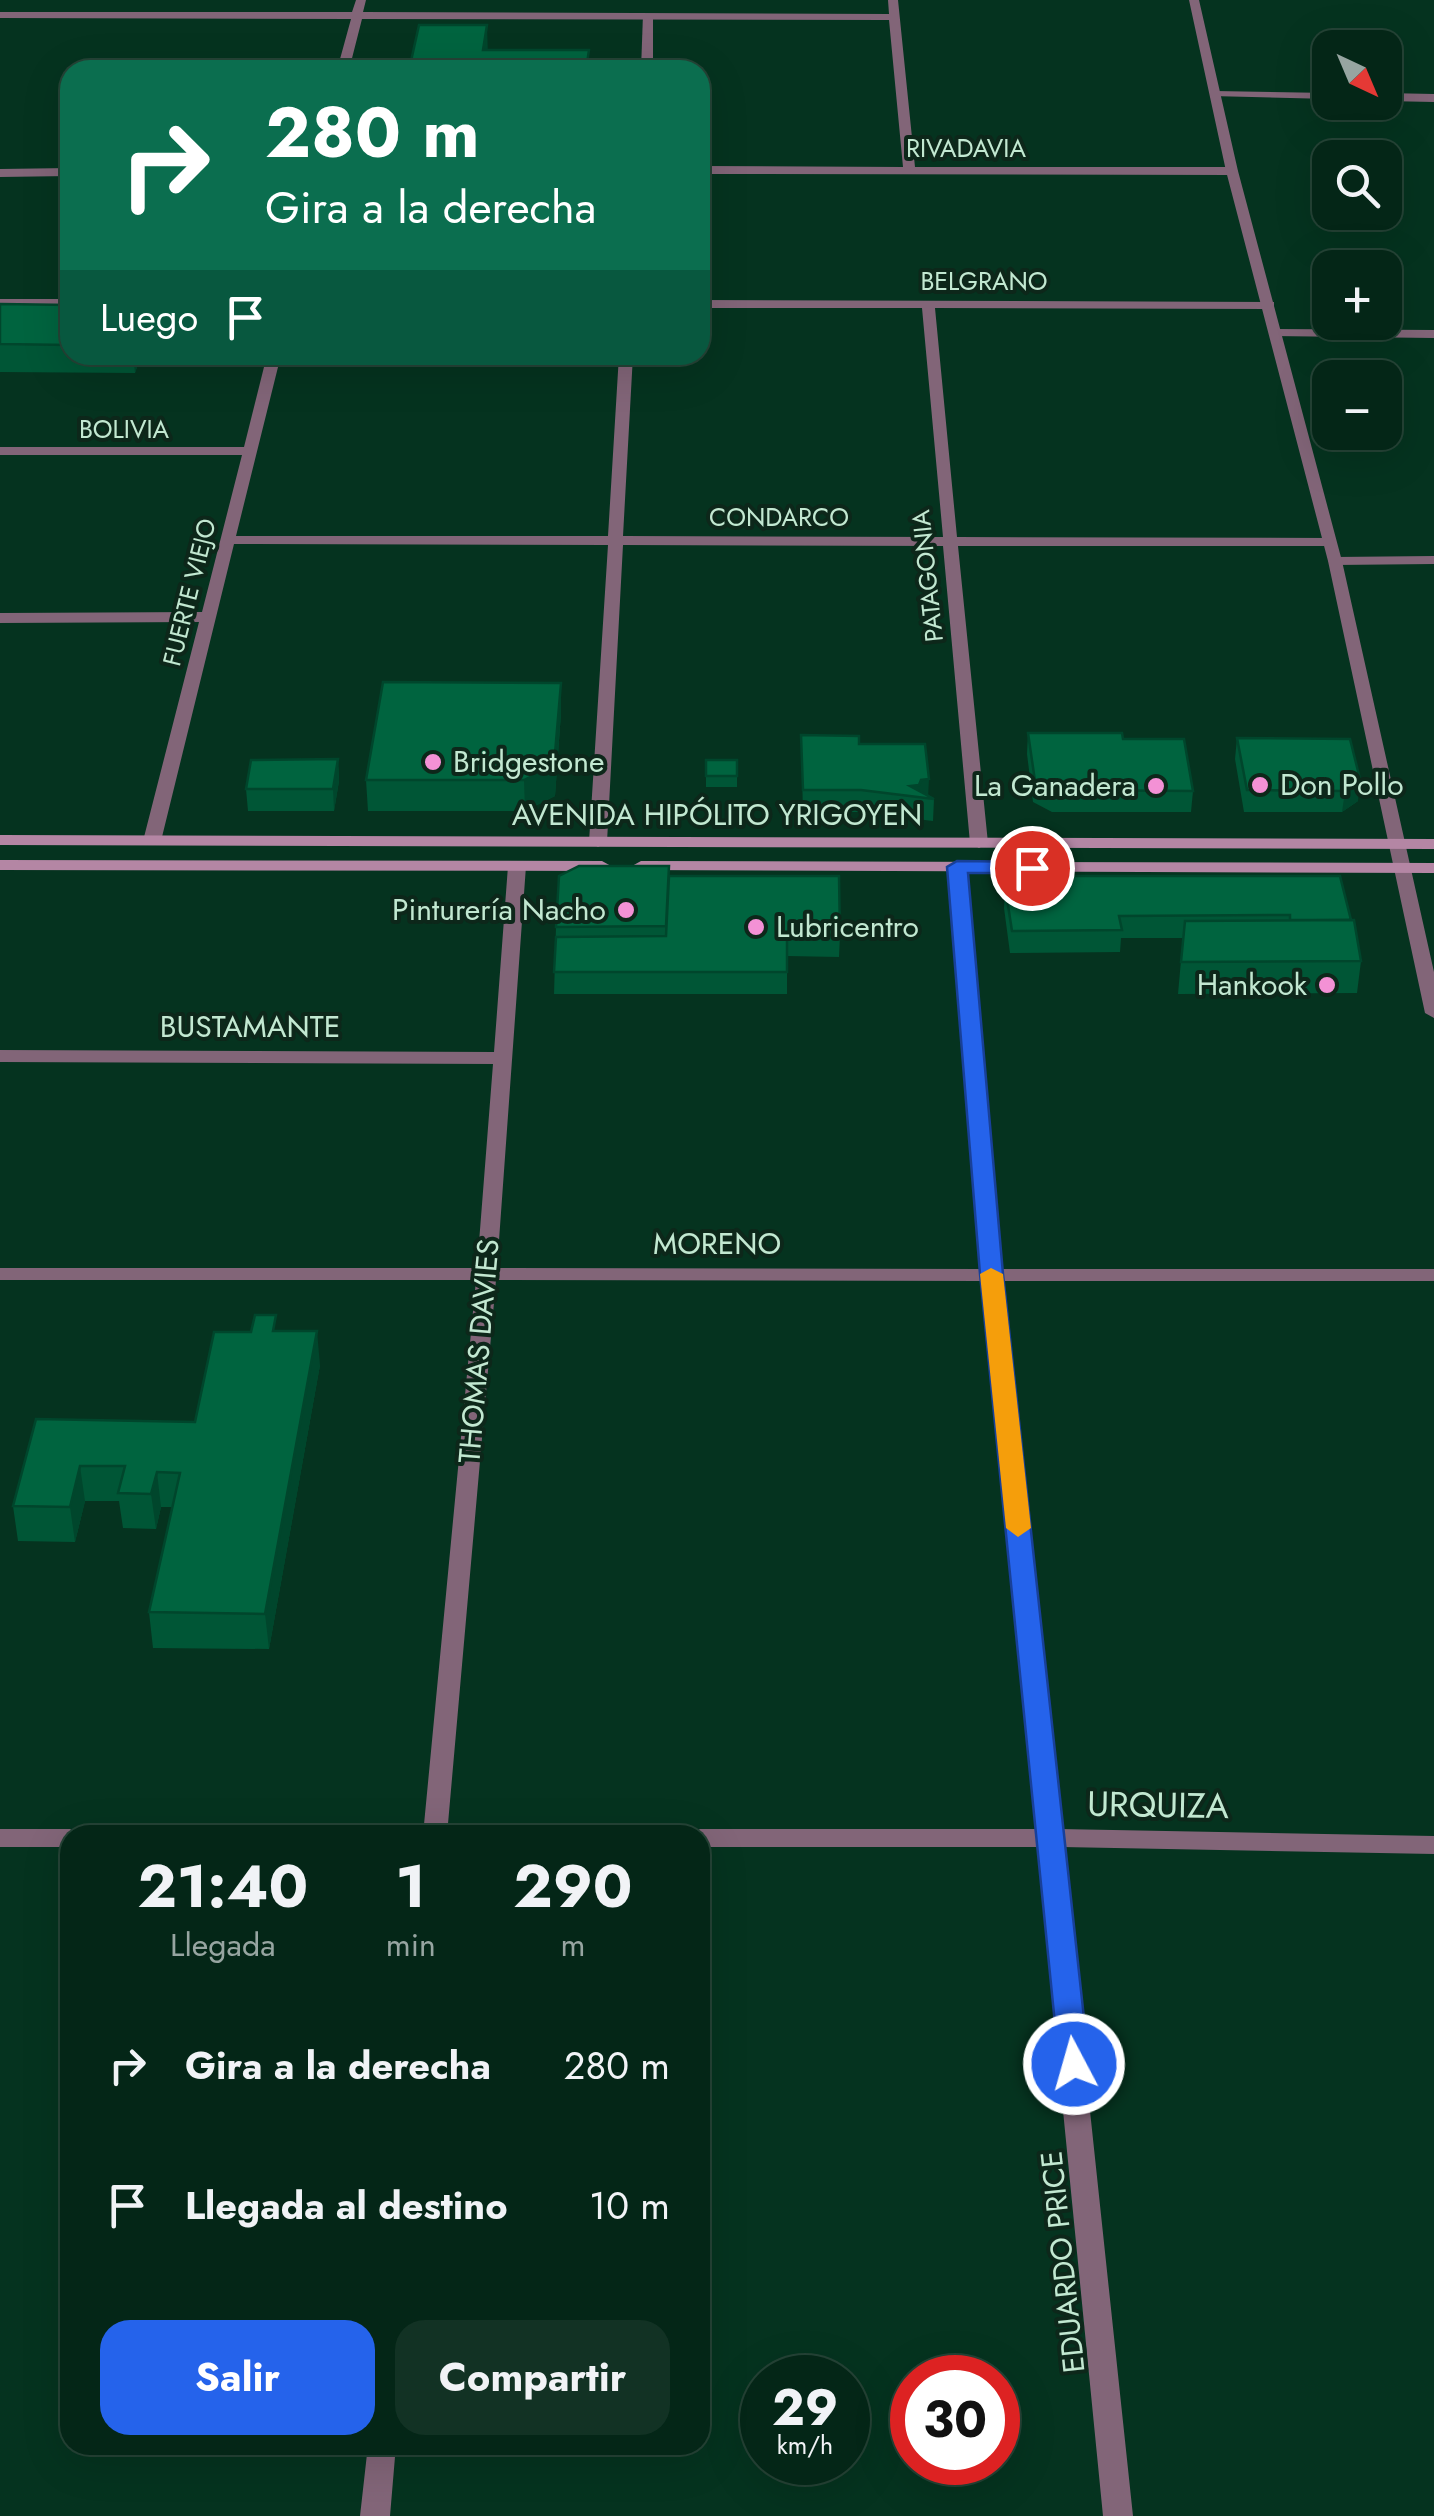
<!DOCTYPE html>
<html lang="es">
<meta charset="utf-8">
<style>
:root{--surface:#042617;--page:#123224;--text:#f1f3f6;--muted:#97a5a1;--line:#254336;--accent:#2563eb}
body{margin:0;font-family:Jost,sans-serif;background:var(--page);color:var(--text);height:100vh;display:flex;flex-direction:column;font-size:38px;white-space:nowrap}
*{box-sizing:border-box;margin:0}
p{font-size:32px;color:var(--muted)}
.icon{flex:none;width:55px;height:55px;fill:none;stroke:currentColor;stroke-width:2;stroke-linecap:round;stroke-linejoin:round}
.map{position:relative;flex:1;overflow:hidden}
.sheet{position:absolute;left:60px;top:1825px;width:650px;height:630px;display:flex;flex-direction:column;background:var(--surface);border-radius:30px;box-shadow:0 10px 40px #0002,0 0 0 2px var(--line)}
.sheet>*{flex:none}
.hud{position:absolute;left:60px;top:60px;width:650px;height:305px;border-radius:30px;box-shadow:0 10px 40px #0002,0 0 0 2px var(--line);background:#0b6e4f;color:#fff;overflow:hidden}
.needle{width:65px;rotate:136deg}
.fabs{position:absolute;left:1312px;top:30px;display:grid;gap:20px}
.fabs a{display:grid;place-items:center;width:90px;height:90px;border-radius:20px;background:var(--surface);box-shadow:0 10px 40px #0002,0 0 0 2px var(--line);font-size:50px}
.speed{position:absolute;left:740px;top:2355px;display:flex;gap:20px;font-size:50px;font-weight:700;text-align:center}
.speed>*{display:grid;place-content:center;width:130px;height:130px;border-radius:50%;background:var(--surface);box-shadow:0 10px 40px #0002,0 0 0 2px var(--line);line-height:1}
.speed small{font-size:25px;font-weight:400}
.speed .limit{border:15px solid #d22;background:#fff;color:#111}
.pin{position:absolute;display:grid;place-items:center;width:85px;height:85px;color:#fff;margin:-42px;border:5px solid #fff;border-radius:50%;box-shadow:0 2px 10px #0007}
.me{position:absolute;width:110px;margin:-55px;rotate:354deg;stroke-linejoin:round;filter:drop-shadow(0 0 8px #0008)}
.turn{display:flex;align-items:center;gap:35px;height:210px;padding:0 40px;font-size:45px}
.turn .icon{width:130px;height:130px;stroke-width:2.5}
.turn b{display:block;font-size:70px;line-height:85px}
.then{display:flex;align-items:center;height:95px;padding:0 40px;background:#0003;gap:20px;font-size:38px}
.eta{display:flex;justify-content:space-evenly;align-items:center;height:170px;text-align:center}
.eta b{font-size:60px;font-weight:700;line-height:70px}
.button{display:flex;gap:20px;margin-top:auto;padding:20px 40px}
.button a{flex:1;height:115px;border-radius:30px;background:var(--accent);color:#fff;font-size:40px;font-weight:700;line-height:115px;text-align:center}
.button a+a{background:var(--page);color:var(--text)}
ul{padding:0;list-style:none}
li{display:flex;align-items:center;gap:30px;height:140px;padding:0 40px}
li div{flex:1}
li b{display:block;font-size:38px}
li em{font-style:normal}
.map>svg:first-child{display:block}
.lines{fill:none;stroke-linecap:round;stroke-linejoin:round}
.service{fill:#826578;fill-rule:evenodd}
.minor{fill:#826578;fill-rule:evenodd}
.tertiary{fill:#826578;fill-rule:evenodd}
.secondary{fill:#b486a4;fill-rule:evenodd}
.wall{fill:#005636}
.shaded-wall{fill:#00462c}
.building{fill:#00643f;stroke:#00462c;stroke-width:2.5}
.route{fill:#2563eb;stroke:#184099;stroke-width:2.5}
.slow{fill:#f59e0b}
.poi-dot{fill:#f391d5;stroke:#0d271a;stroke-width:4}
.labels{text-anchor:middle;stroke-width:8;stroke-linejoin:round;paint-order:stroke}
.far-street-label{font-size:25px;fill:#c2e8d1;stroke:#0d271a}
.poi-label{font-size:30px;fill:#c2e8d1;stroke:#0d271a;text-anchor:start}
.street-label{font-size:30px;fill:#c2e8d1;stroke:#0d271a}
.near-street-label{font-size:35px;fill:#c2e8d1;stroke:#0d271a}
</style>
<div class="map">
<svg width="1434" height="2516" viewBox="0 0 1434 2516">
<rect width="100%" height="100%" fill="#05331f"/>
<g class="lines">
<path class="service" d="M643,14L653,16V70H641Z"/>
<path class="minor" d="M356,0H366L363,12L889,14L888,0H898L915,167H1232L1238,171L1232,175L700,174V166L903,167L889,20L362,19L349,70H337L351,19L0,18V12H352Z
M1215,91L1330,93V99L1211,96V92Z
M1385,93L1434,94V102L1385,101Z
M70,168V176L0,177V169Z
M0,299H70V307H0Z
M700,300L1274,302V308L1269,309L935,308L957,537L1329,538L1336,542L1329,546H958L988,843L979,848L970,843L943,546L623,545L607,842L598,847L589,842L608,545L234,544L161,841L158,845H146L143,841L199,622L0,623V613L202,612L242,455H0V447H244L267,355H281L236,536H608L619,355H633L623,536L943,537L922,308H700Z
M1277,329L1434,330V338L1272,336V330Z
M1434,556V564L1335,565L1328,561L1335,557Z
M517,861L526,866L497,1268L980,1269L948,867L957,862L966,867L1001,1269H1434V1281H1002L1060,1829L1434,1836V1854L1062,1847L1133,2516H1103L1037,1847H700V1835H690L700,1829H1036L982,1281L496,1280L447,1835H423L476,1280H0V1268H477L493,1064L0,1062V1050L494,1052L508,866Z
M0,1829H70L80,1835H70V1847H0Z
M368,2445H396L390,2516H360Z"/>
<path class="tertiary" d="M1189,0H1199L1238,171L1342,561L1434,972V1018L1425,1013L1328,561L1226,171Z"/>
<path class="secondary" d="M0,835L1434,839V849L0,845Z
M0,860L602,861L611,866L602,871L0,870Z
M641,861L1434,863V873L635,870L632,866Z"/>
</g>
<path class="wall" d="M0,304L70,305V355H141L135,373L0,372Z
M561,713L555,796L525,811H368L366,780Z
M1028,733L1123,739L1193,791L1191,812H1052L1033,802L1027,754Z
M801,735L859,744L934,799L933,821L860,812H803Z
M1237,738L1350,739L1358,801L1342,812H1244L1235,759Z
M338,759L339,781L334,811H248L246,789Z
M706,760H737V787H706Z
M669,876L840,935L839,957L787,956V994H554L556,927Z
M1340,876L1361,961L1357,993L1178,994L1183,938H1121L1120,952L1010,953L1004,908L1005,886Z
M277,1331L320,1365L269,1649L153,1648L149,1612L172,1507H161L156,1529L123,1528L119,1501H85L75,1542L18,1541L13,1506L36,1419L195,1422L251,1332Z"/>
<path class="shaded-wall" d="M487,25L488,56L483,50Z
M133,355H141L135,373Z
M561,683V713L555,796L525,811L524,780Z
M338,759L339,781L334,811L333,789Z
M929,779L928,798L910,786L921,780Z
M1360,779L1358,801L1342,812L1345,791Z
M317,1331L320,1365L269,1649L265,1614Z
M80,1466L85,1501L75,1542L70,1507Z
M157,1472L161,1507L156,1529L151,1494Z"/>
<path class="building" d="M419,25H487L483,50H589L586,70H409Z
M0,304L70,305V345L0,344Z
M383,682L561,683L554,765L524,780H366Z
M1028,733H1122L1123,739H1184L1193,791L1054,790L1035,781Z
M801,735L859,736V744H925L929,779L921,780L919,785L910,786L934,799L861,790H803Z
M1237,738L1350,739L1360,779L1345,791L1247,790Z
M338,759L333,789H246L251,760Z
M706,760H737V776H706Z
M579,866H669L666,926L556,927L559,876Z
M669,876H839L840,935L787,934V972H554L556,937L666,936Z
M1018,876H1340L1351,920H1290V915L1119,916L1122,930L1012,931L1005,886Z
M1354,920L1361,961L1181,962L1185,921Z
M255,1315H276L273,1331H317L265,1614L149,1612L180,1473L157,1472L151,1494L118,1493L125,1466H80L70,1507L13,1506L36,1419L195,1422L214,1332H251Z"/>
<path class="route" d="M957,861L1032,862L1041,868L1032,873H968L1003,1274L1089,2064L1084,2072L1074,2075L1064,2072L1059,2064L980,1274L947,867Z"/>
<path class="slow" d="M991,1268L1003,1274L1031,1528L1018,1537L1006,1528L980,1274Z"/>
<g class="poi-dot">
<circle cx="433" cy="762" r="10"/>
<circle cx="1260" cy="785" r="10"/>
<circle cx="1156" cy="786" r="10"/>
<circle cx="626" cy="910" r="10"/>
<circle cx="756" cy="927" r="10"/>
<circle cx="1327" cy="985" r="10"/>
</g>
<g class="labels">
<g class="far-street-label">
<text x="966" y="157">RIVADAVIA</text>
<text x="984" y="290">BELGRANO</text>
<text x="124" y="438">BOLIVIA</text>
<text x="779" y="526">CONDARCO</text>
<text transform="translate(927 576) rotate(-96)" y="9">PATAGONIA</text>
<text transform="translate(189 592) rotate(-76)" y="9">FUERTE VIEJO</text>
</g>
<g class="poi-label">
<text x="453" y="772">Bridgestone</text>
<text x="1280" y="795">Don Pollo</text>
<text x="1136" y="796" text-anchor="end">La Ganadera</text>
<text x="606" y="920" text-anchor="end">Pinturería Nacho</text>
<text x="776" y="937">Lubricentro</text>
<text x="1307" y="995" text-anchor="end">Hankook</text>
</g>
<g class="street-label">
<text x="717" y="825">AVENIDA HIPÓLITO YRIGOYEN</text>
<text x="250" y="1037">BUSTAMANTE</text>
<text x="717" y="1254">MORENO</text>
<text transform="translate(479 1351) rotate(-85)" y="10">THOMAS DAVIES</text>
<text transform="translate(1063 2262) rotate(-96)" y="10">EDUARDO PRICE</text>
</g>
<g class="near-street-label">
<text transform="translate(1158 1805) rotate(1)" y="12">URQUIZA</text>
</g>
</g>
</svg>
<div class="fabs">
<a><svg class="needle" viewBox="-14 -14 28 28"><path d="M0-13l5 13h-10z" fill="#e53935"/><path d="M0 13l5-13h-10z" fill="#97a5a1"/></svg></a>
<a><svg class="icon" aria-label="search" viewBox="0 0 24 24"><circle cx="10" cy="10" r="6"/><path d="M15 15l6 6"/></svg></a>
<a>+</a>
<a>−</a>
</div>
<div class="speed"><div>29<small>km/h</small></div><div class="limit">30</div></div>
<div class="pin" style="left:1032px;top:868px;background:#d93025"><svg class="icon" aria-label="arrive" viewBox="0 0 24 24"><path d="M6 21V4h12l-3 4 3 4H6"/></svg></div>
<svg class="me" style="left:1074px;top:2064px" viewBox="-20 -20 40 40"><circle r="17" fill="#2563eb" stroke="#fff" stroke-width="3"/><path d="M0-11L8 9 0 5-8 9z" fill="#fff"/></svg>
<div class="hud">
<div class="turn"><svg class="icon" aria-label="right" viewBox="0 0 24 24"><path d="M7 20v-9h11M14 6l5 5-5 5"/></svg><div><b>280 m</b>Gira a la derecha</div></div>
<div class="then">Luego<svg class="icon" aria-label="arrive" viewBox="0 0 24 24"><path d="M6 21V4h12l-3 4 3 4H6"/></svg></div>
</div>
<section class="sheet">
<div class="eta">
<div><b>21:40</b><p>Llegada</p></div>
<div><b>1</b><p>min</p></div>
<div><b>290</b><p>m</p></div>
</div>
<ul>
<li><svg class="icon" aria-label="right" viewBox="0 0 24 24"><path d="M7 20v-9h11M14 6l5 5-5 5"/></svg><div><b>Gira a la derecha</b></div><em>280 m</em></li>
<li><svg class="icon" aria-label="arrive" viewBox="0 0 24 24"><path d="M6 21V4h12l-3 4 3 4H6"/></svg><div><b>Llegada al destino</b></div><em>10 m</em></li>
</ul>
<div class="button"><a>Salir</a><a>Compartir</a></div>
</section>
</div>
